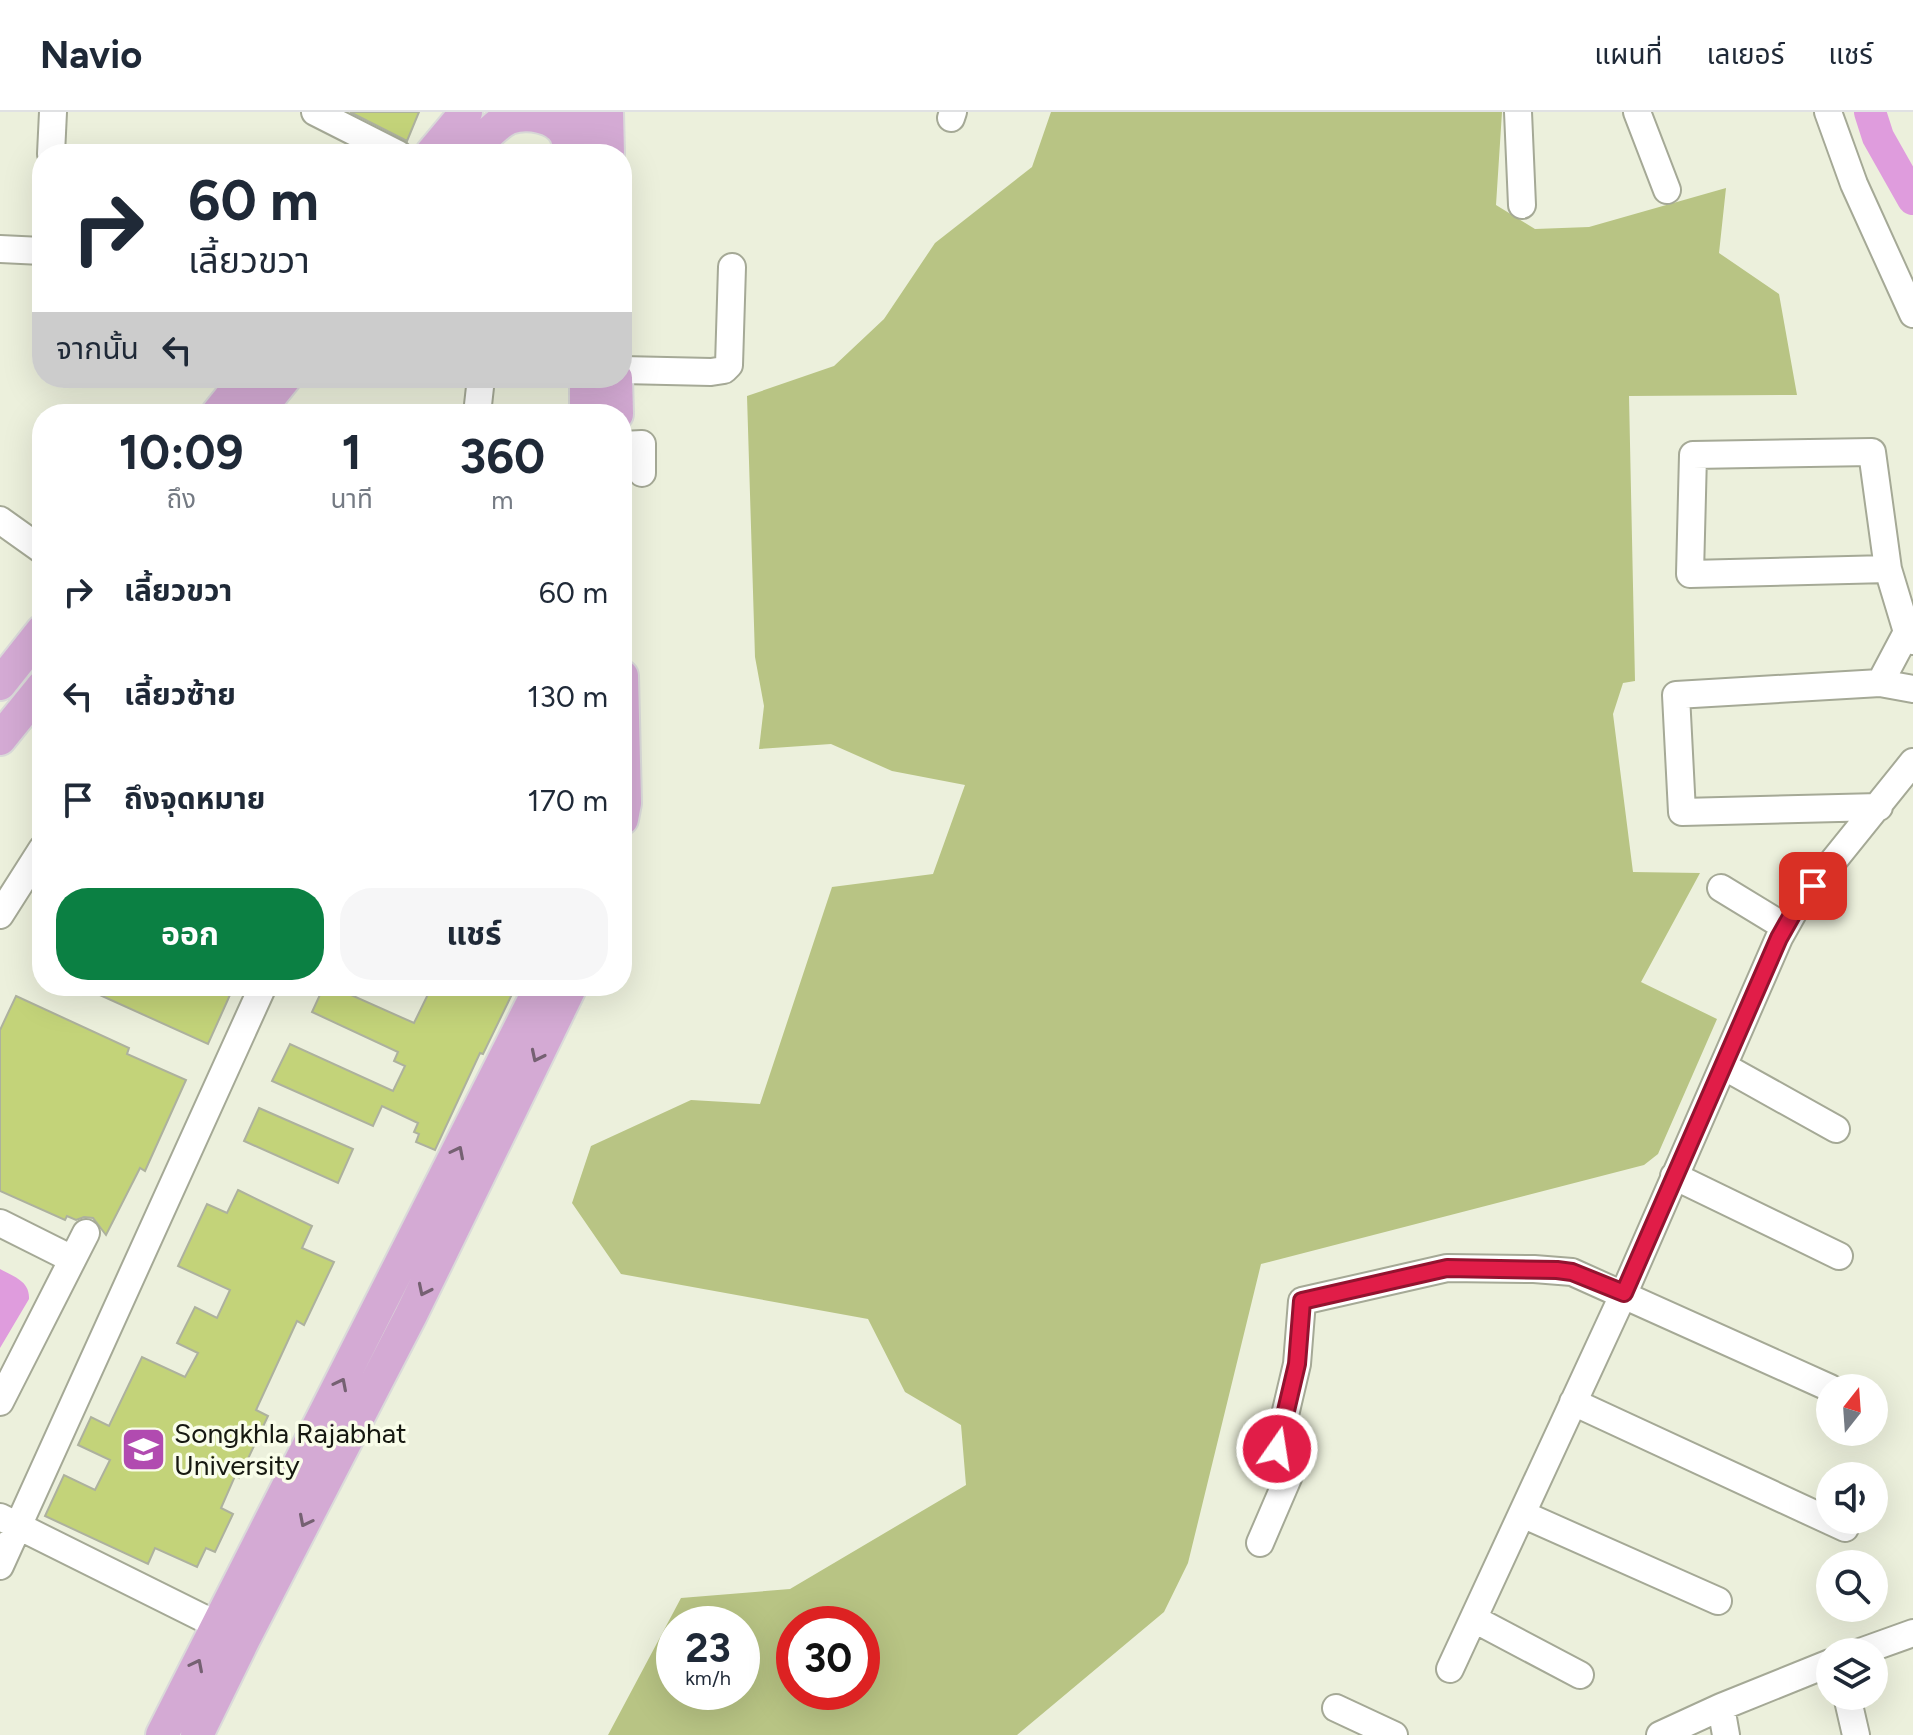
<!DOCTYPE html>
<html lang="th">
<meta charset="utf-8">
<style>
:root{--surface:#fff;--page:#f6f6f7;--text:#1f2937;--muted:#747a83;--line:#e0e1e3;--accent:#0b8043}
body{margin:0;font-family:Figtree,"Noto Sans Thai",sans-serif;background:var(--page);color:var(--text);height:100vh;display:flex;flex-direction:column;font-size:30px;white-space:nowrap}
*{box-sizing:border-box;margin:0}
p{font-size:26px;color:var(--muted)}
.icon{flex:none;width:44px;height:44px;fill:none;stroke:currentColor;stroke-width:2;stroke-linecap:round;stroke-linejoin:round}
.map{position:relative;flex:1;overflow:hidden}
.sheet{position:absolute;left:32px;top:292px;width:600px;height:592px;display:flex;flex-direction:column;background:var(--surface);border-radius:32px;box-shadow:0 8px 32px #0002}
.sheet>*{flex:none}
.top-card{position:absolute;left:32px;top:32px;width:600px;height:244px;border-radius:32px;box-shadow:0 8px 32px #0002;background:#fff;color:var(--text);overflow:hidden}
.needle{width:52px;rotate:17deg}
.controls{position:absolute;left:1816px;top:1262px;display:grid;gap:16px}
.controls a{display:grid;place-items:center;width:72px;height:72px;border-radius:50%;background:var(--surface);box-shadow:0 8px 32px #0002;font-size:40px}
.speed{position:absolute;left:656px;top:1494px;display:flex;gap:16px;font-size:40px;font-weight:700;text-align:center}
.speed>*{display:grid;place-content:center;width:104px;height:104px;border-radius:50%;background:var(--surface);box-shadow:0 8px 32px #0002;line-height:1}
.speed small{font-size:20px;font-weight:400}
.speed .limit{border:12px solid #d22;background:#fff;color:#111}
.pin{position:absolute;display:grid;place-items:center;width:68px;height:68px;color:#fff;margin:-34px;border-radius:16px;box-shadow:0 4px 12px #0006}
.me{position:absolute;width:88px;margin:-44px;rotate:13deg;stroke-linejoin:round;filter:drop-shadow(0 0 6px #0008)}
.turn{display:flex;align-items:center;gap:28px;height:168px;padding:0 24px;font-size:36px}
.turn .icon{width:104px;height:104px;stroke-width:2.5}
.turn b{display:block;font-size:56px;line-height:68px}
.then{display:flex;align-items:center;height:76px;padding:0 24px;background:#0003;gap:16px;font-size:30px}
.eta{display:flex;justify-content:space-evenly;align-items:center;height:136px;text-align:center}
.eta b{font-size:48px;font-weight:700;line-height:56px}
.button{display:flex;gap:16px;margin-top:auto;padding:16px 24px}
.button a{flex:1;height:92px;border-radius:32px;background:var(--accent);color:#fff;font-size:32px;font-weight:700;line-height:92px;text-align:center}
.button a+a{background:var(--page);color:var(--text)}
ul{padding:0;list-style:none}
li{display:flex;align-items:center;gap:24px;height:104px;padding:0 24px}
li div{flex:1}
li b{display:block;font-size:30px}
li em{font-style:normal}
header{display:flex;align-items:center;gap:48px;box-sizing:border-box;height:112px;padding:0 40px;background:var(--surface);border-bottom:2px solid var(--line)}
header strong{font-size:38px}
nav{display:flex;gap:44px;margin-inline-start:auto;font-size:28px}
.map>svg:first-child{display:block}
.green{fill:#b8c484;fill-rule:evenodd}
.water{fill:#df9cdd}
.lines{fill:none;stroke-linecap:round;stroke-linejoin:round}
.river{stroke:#df9cdd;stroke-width:32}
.building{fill:#c3d379;stroke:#adb19e;stroke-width:2}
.minor-casing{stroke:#a5a996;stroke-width:30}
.major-casing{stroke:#dadad9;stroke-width:36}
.minor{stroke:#fff;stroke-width:26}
.major{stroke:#d4aad4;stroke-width:32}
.oneway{stroke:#756172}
.route-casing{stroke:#92132f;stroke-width:20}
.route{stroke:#e11d48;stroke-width:14}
.labels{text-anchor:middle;stroke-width:7;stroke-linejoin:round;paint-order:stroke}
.poi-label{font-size:28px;fill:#161811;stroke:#f9fde9;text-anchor:start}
</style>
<header>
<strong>Navio</strong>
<nav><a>แผนที่</a><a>เลเยอร์</a><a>แชร์</a></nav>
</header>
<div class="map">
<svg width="1913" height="1623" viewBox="0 0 1913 1623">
<rect width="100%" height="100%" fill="#ecf0dc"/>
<path class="green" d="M1051,0H1502L1496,93L1535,117L1589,115L1726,76L1719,141L1779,182L1797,283L1629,284L1635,569L1623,571L1613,602L1633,760L1700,761L1641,870L1717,907L1658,1042L1644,1053L1261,1152L1188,1451L1164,1500L1017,1623H608L681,1486L790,1477L966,1373L961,1313L905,1280L868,1207L621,1162L572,1091L591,1034L691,988L760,992L832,775L933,762L965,673L892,659L831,632L759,637L764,594L755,545L747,284L834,254L884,207L935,131L1032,55ZM674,1512H742V1580H674ZM862,1512V1580H794V1512Z"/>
<path class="water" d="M0,1157C14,1165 30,1169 29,1187L0,1236Z"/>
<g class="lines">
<path class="river" d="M1870,0L1878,25L1913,87"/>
</g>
<path class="building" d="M350,0H419L407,29Z
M80,874H234L208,932Z
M324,874H331L414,911L432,874H516L483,942L480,941L435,1038L416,1030L419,1022L414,1020L418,1011L382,994L373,1014L272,969L290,932L393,979L405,954L394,949L398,940L312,900Z
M16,884L129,936L127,942L186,968L145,1059L140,1056L106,1123L93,1106L84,1105L76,1108L67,1104L65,1108L0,1079V918Z
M259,996L353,1037L338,1071L244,1029Z
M238,1078L312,1114L302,1136L334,1150L304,1213L297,1209L256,1298L268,1304L239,1366L235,1364L221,1396L233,1402L215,1440L206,1436L197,1455L155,1436L148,1452L45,1404L64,1363L95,1378L110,1348L78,1333L91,1305L109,1314L142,1245L185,1265L198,1241L177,1231L195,1195L217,1206L230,1178L178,1154L207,1092L227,1101Z"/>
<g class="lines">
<defs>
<path id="minor" d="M315,0L398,42
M1518,0L1522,93
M1637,0L1667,78
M1828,0L1854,72L1913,202
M951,6L953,0
M51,42L53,0
M0,137L42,139
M622,258L711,260L724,258L729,253L732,155
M477,302L481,266
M622,333L642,332V361
M0,408L42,438
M1888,457L1872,340L1693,343L1690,462L1888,457L1907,520L1913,529
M1880,571L1907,520
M1879,695L1682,700L1676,583L1880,571L1913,577
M1721,776L1785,815
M0,803L42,737
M1723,954L1836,1017
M1674,1064L1839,1144
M0,1111L72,1147
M0,1290L86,1121
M1573,1290L1845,1416
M1522,1402L1718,1489
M0,1405L217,1513
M1260,1431L1297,1345L1277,1337L1297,1252L1302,1189L1447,1156L1534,1157L1572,1160L1830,1276
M0,1454L263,874
M1474,1507L1580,1563
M1860,1540L1913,1521
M1450,1557L1624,1181L1779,826L1797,794L1913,650
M1847,1584L1856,1623
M1721,1595L1726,1623
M1336,1596L1394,1623
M1660,1623L1721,1595L1830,1551"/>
<path id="major" d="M581,0L582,42
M607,0L608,42
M470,40C482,29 494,13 509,6C527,0 557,4 566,23C568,28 569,36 569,42
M431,42L466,0
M586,266V302
M616,266L617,302
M217,302L246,266
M256,302L285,266
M622,564L625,691L622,707
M0,572L42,519
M0,627L42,575
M162,1623L541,874
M197,1623L244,1527L411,1203L571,874"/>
</defs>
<use href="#minor" class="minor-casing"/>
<use href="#major" class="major-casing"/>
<use href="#minor" class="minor"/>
<use href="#major" class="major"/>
</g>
<defs><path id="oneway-chevron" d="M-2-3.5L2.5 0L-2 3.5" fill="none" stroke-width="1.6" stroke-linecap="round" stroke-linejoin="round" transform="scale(2)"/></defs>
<g class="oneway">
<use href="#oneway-chevron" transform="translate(537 944) rotate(116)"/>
<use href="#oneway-chevron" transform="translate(458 1040) rotate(-63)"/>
<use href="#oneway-chevron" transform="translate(424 1178) rotate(116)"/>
<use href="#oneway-chevron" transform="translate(341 1272) rotate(-63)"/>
<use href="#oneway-chevron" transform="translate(305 1409) rotate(117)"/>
<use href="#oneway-chevron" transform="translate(197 1553) rotate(-63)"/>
</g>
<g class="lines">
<defs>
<path id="route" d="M1277,1337L1297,1252L1302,1189L1447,1156L1557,1158L1572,1160L1624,1181L1779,826L1797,794L1813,774"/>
</defs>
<use href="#route" class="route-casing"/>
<use href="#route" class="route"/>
</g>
<defs>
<symbol id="university-square" viewBox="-11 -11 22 22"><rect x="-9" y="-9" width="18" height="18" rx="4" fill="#b14bb0" stroke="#f9fde9"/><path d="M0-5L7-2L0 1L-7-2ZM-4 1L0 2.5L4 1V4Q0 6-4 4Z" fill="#fff"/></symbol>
</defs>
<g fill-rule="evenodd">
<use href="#university-square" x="118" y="1312" width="51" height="51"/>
</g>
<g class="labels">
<g class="poi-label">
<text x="174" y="1331">Songkhla Rajabhat<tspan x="174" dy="32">University</tspan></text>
</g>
</g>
</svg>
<div class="controls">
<a><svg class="needle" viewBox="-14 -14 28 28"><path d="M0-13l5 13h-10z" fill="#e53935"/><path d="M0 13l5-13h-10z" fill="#747a83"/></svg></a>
<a><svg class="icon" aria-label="sound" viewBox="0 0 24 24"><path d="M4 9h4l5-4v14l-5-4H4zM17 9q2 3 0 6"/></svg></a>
<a><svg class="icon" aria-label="search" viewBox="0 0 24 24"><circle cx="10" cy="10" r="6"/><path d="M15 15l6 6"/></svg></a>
<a><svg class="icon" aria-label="layers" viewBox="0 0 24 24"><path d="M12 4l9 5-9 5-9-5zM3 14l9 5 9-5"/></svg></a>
</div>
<div class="speed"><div>23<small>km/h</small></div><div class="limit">30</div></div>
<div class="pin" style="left:1813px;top:774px;background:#d93025"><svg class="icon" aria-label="arrive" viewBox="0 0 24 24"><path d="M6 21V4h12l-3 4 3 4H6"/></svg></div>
<svg class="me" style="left:1277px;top:1337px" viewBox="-20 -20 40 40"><circle r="17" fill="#e11d48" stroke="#fff" stroke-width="3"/><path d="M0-11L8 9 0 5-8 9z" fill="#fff"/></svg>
<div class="top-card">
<div class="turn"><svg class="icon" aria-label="right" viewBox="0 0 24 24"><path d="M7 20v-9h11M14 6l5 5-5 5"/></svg><div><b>60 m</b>เลี้ยวขวา</div></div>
<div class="then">จากนั้น<svg class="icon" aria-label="left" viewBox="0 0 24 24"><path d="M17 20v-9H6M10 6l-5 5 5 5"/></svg></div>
</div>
<section class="sheet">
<div class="eta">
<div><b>10:09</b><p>ถึง</p></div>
<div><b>1</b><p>นาที</p></div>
<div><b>360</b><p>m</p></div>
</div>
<ul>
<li><svg class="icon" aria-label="right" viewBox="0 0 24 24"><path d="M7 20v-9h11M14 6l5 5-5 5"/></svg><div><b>เลี้ยวขวา</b></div><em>60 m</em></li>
<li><svg class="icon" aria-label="left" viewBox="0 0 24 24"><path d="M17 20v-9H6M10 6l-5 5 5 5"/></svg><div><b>เลี้ยวซ้าย</b></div><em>130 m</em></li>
<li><svg class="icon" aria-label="arrive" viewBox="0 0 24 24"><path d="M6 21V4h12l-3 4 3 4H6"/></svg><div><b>ถึงจุดหมาย</b></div><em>170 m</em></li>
</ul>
<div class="button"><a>ออก</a><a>แชร์</a></div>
</section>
</div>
